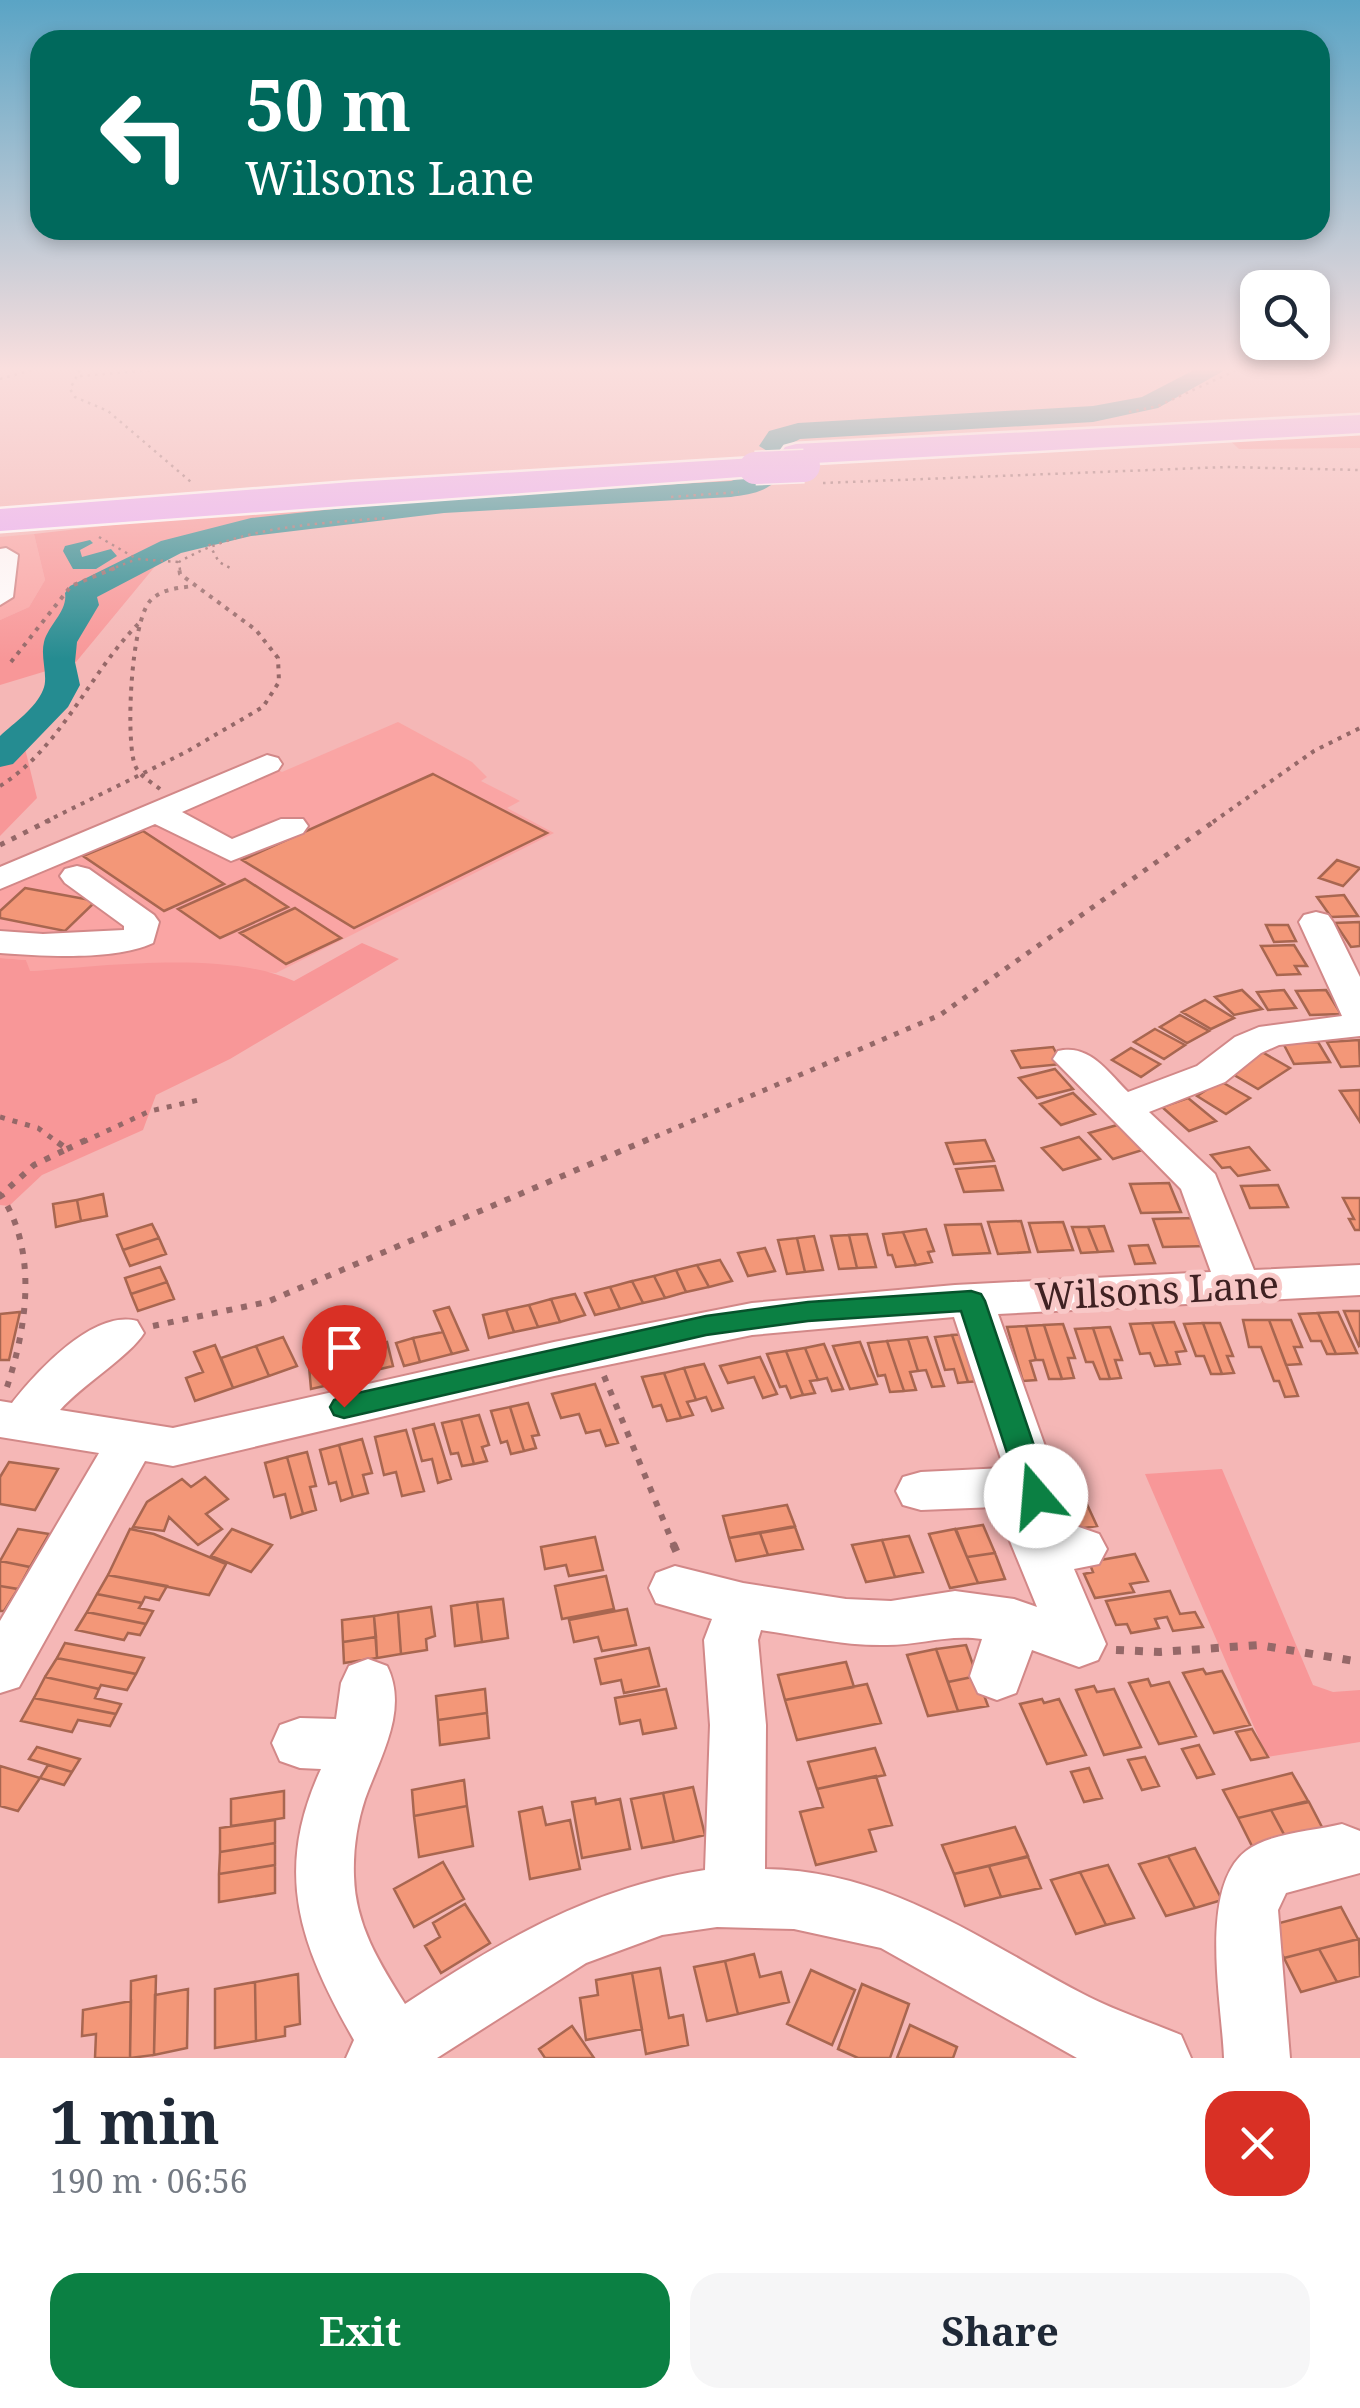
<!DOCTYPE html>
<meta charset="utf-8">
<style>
:root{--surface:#fff;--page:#f6f6f7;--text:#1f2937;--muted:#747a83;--accent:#0b8043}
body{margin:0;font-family:"Noto Serif",serif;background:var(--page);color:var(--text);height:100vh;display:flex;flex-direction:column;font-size:38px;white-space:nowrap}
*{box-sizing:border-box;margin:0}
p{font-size:32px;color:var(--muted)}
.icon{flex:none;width:55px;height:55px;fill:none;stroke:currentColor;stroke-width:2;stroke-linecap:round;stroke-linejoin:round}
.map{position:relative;height:2058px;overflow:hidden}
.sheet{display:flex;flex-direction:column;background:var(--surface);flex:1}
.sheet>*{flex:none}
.banner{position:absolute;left:30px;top:30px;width:1300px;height:210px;border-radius:30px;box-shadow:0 5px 15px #0003;background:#00695c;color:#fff;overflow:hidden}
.controls{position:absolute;left:1240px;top:270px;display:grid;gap:20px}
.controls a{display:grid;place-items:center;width:90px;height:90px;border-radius:20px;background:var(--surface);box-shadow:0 5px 15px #0003;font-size:50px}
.pin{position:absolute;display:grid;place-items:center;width:85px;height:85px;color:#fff;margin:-102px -42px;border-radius:50% 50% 50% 0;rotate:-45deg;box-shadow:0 0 10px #0007}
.pin .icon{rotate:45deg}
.me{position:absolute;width:110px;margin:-55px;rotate:342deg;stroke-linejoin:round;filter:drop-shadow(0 0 8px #0008)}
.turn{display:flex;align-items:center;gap:35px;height:210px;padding:0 50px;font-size:45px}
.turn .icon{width:130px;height:130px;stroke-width:2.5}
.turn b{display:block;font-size:70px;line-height:85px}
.round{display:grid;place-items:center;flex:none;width:105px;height:105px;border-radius:30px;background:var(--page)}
.head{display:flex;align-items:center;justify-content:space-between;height:170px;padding:0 50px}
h1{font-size:60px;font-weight:700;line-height:75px}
.action{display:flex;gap:20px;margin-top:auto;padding:20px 50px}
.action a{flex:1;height:115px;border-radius:30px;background:var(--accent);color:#fff;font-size:40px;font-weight:700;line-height:115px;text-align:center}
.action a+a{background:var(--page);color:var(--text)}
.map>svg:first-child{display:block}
.built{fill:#faa5a4}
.green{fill:#f89798}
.water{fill:#258c91}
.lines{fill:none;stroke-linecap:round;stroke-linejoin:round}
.river{fill:#258c91;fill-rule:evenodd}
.building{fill:#f39778;stroke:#a86650;stroke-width:2.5}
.minor-casing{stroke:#d28888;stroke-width:4}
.highway-casing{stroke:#fff;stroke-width:5}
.path-far4{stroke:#956868;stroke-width:2.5;stroke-dasharray:2.5 5;stroke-linecap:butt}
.path-far3{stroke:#956868;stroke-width:4;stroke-dasharray:4 6;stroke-linecap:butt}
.path-far2{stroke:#956868;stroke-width:5;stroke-dasharray:5 8;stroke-linecap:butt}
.path-far1{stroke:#956868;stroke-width:6;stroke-dasharray:6 9;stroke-linecap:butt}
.path{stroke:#956868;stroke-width:8;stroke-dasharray:8 11;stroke-linecap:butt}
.minor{fill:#fff;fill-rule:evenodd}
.highway{fill:#e9adf7;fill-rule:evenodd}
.highway-bridge-casing{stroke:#fff;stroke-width:35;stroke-linecap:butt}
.highway-bridge{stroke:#e9adf7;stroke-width:32}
.route{fill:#0b8043;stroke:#07532c;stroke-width:2.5}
.labels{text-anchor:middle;stroke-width:10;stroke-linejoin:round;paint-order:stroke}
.near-street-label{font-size:38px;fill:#3f2122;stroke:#f8c8c7}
</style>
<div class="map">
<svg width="1360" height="2058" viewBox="0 0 1360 2058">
<rect width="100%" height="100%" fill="#f5b7b6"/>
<path class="built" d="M34,534L45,580L29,607L0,620V537Z
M398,722L472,762L487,777L481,781L520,801L507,808L554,833L276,973L152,963L29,971L26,960L0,958V879L267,764L282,772Z"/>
<path class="green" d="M1360,430V448L1239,449L1224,435Z
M765,477L750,486L731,489L444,505L322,517L201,537L171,547L76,662L0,685V620L29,607L45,580L34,534L313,502Z
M22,736L37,798L0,836V738Z
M362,943L399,959L230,1059L156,1095L143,1130L42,1175L9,1206L0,1205V958L26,960L30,971C105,966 225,950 294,981Z
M1222,1469L1313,1685L1333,1692L1360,1690V1742L1267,1757L1145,1474Z"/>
<path class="water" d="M90,540L93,543L80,550L82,557L111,549L117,556L96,569H73L63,551L65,546Z"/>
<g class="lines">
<path class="river" d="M1194,370H1225L1158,408L1093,422L800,439L772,454L759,446L769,431L798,423L1093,406L1142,397Z
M765,469L775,471L779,477C767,493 749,494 731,497L444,513L251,536L181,553L97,597L99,605L77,642L75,662L80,685L68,707L13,764L0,767V736C14,723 36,708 43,690C49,677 40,658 44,642C49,624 68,611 65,593L70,586L161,541L251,518L444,497L731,481Z"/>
</g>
<path class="building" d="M433,774L547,833L354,928L242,860Z
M143,831L224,884L164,911L83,856Z
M1337,860L1360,868L1343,886L1319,878Z
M245,879L288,907L220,938L178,909Z
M25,888L96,901L65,931L0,918V911Z
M1344,895L1358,916L1331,917L1317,897Z
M295,908L341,938L286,964L240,933Z
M1360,922V946L1351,947L1335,923Z
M1266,925H1288L1296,941L1274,942Z
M1294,945L1307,966H1295L1300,974L1277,975L1261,946Z
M1242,990L1262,1009L1234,1015L1215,997Z
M1284,990L1296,1008L1268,1010L1257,992Z
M1326,990L1341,1014L1310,1015L1296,991Z
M1205,1000L1234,1018L1211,1029L1182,1012Z
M1180,1015L1209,1031L1187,1043L1160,1027Z
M1155,1029L1185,1045L1164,1059L1134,1042Z
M1359,1040L1360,1066L1341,1067L1327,1042Z
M1318,1042L1330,1062L1294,1064L1283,1043Z
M1053,1047L1062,1064L1021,1068L1012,1051Z
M1131,1048L1160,1064L1141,1077L1112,1060Z
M1262,1052L1290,1068L1258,1089L1229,1072Z
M1055,1069L1073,1089L1037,1098L1019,1078Z
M1220,1081L1250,1098L1226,1114L1197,1096Z
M1360,1090V1122L1340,1091Z
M1073,1093L1095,1114L1061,1125L1040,1104Z
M1188,1098L1216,1121L1189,1131L1162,1107Z
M1121,1124L1146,1149L1113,1159L1089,1133Z
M1079,1137L1100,1159L1063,1170L1042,1148Z
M985,1140L994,1161L954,1164L946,1143Z
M1249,1147L1269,1170L1238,1176L1230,1167L1222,1168L1211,1155Z
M995,1166L1003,1190L964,1192L956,1169Z
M1169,1183L1181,1212L1141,1213L1130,1184Z
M1278,1185L1288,1207L1250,1208L1241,1186Z
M103,1194L107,1216L81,1221L77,1200Z
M1343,1198H1360V1230H1355L1349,1219H1354Z
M77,1200L81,1221L56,1227L53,1204Z
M1197,1218L1208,1246L1163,1247L1153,1219Z
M1021,1221L1030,1252L998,1254L988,1222Z
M1063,1222L1073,1250L1038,1252L1029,1223Z
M152,1224L159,1238L123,1250L117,1235Z
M981,1224L990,1253L953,1255L945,1225Z
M1104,1226L1113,1251L1098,1252L1088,1227Z
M1072,1227H1088L1098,1252L1081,1253Z
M926,1229L934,1251L928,1252L932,1262L916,1265L903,1232Z
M903,1232L916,1265L896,1267L892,1255H888L883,1234Z
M867,1234L876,1267L857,1268L849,1235Z
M849,1235L857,1268L839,1269L831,1236Z
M814,1236L823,1270L805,1272L797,1238Z
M159,1238L166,1254L130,1266L123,1250Z
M797,1238L805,1272L787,1274L778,1240Z
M1148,1245L1155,1263L1135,1264L1129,1246Z
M765,1248L775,1271L748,1276L738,1253Z
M720,1260L732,1281L709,1287L697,1265Z
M697,1265L709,1287L686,1292L676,1270Z
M160,1267L167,1282L131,1294L125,1278Z
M676,1270L686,1292L665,1298L654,1276Z
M654,1276L665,1298L643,1303L632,1281Z
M632,1281L643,1303L620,1309L610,1287Z
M167,1282L174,1299L138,1311L131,1294Z
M610,1287L620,1309L595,1315L585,1293Z
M575,1294L585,1315L560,1322L551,1299Z
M551,1299L560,1322L538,1327L529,1305Z
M529,1305L538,1327L514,1332L506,1310Z
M449,1307L468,1350L452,1354L443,1332L434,1311Z
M506,1310L514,1332L489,1338L483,1315Z
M1344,1311H1360V1345L1359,1346Z
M20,1312L9,1360H0V1314Z
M1338,1312L1357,1353L1336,1354L1318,1313Z
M1318,1313L1336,1354H1327L1321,1341H1311L1299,1314Z
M1243,1320H1269L1298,1396L1285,1397L1279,1381H1274L1261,1347H1249Z
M1269,1320H1291L1302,1347H1294L1301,1364L1286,1365Z
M1174,1322L1186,1351L1176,1352L1180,1364L1168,1365L1152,1323Z
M1152,1323L1168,1365L1155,1366L1150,1353L1140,1354L1130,1324Z
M1203,1323H1220L1233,1356H1227L1234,1373L1222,1374Z
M1203,1323L1222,1374H1211L1204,1356H1196L1184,1324Z
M1063,1324L1075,1358H1068L1074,1378L1062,1379L1044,1325Z
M1044,1325L1055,1359L1062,1379H1049L1043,1360H1036L1026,1326Z
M1026,1326L1036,1360L1030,1361L1036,1380L1023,1381L1007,1327Z
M1110,1327L1122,1360H1115L1121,1378L1110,1379L1093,1328Z
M1093,1328L1110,1379H1100L1093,1362H1086L1075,1329Z
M443,1332L452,1354L420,1362L413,1338Z
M971,1334L980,1381L968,1382L952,1335Z
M952,1335L968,1382L958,1383L954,1369L945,1370L935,1337Z
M283,1337L297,1366L269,1376L256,1346Z
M927,1337L944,1386L932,1387L926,1370L918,1371L908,1339Z
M413,1338L420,1362L404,1366L396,1343Z
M908,1339L918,1371L910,1372L916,1390L904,1391L887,1341Z
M887,1341L904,1391L890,1392L885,1375L878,1376L868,1343Z
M387,1342L393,1366L372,1371L365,1347Z
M860,1342L877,1384L850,1389L833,1346Z
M824,1344L843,1389L832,1391L827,1378L818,1380L805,1348Z
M215,1345L233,1388L195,1401L186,1378L203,1372L194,1352Z
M256,1346L269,1376L233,1388L221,1358Z
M365,1347L372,1371L350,1376L343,1352Z
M805,1348L818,1380L810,1381L815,1393L803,1395L786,1351Z
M338,1349L342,1382L311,1389L308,1355Z
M786,1351L803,1395L791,1398L786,1386L780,1387L767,1354Z
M760,1357L777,1394L763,1398L754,1377L728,1383L720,1366Z
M704,1364L723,1408L712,1411L706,1397L696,1400L684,1368Z
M684,1368L696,1400L687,1402L693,1415L681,1418L664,1373Z
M664,1373L681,1418L667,1421L661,1405L653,1407L642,1377Z
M595,1384L618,1443L606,1446L600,1430L586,1433L579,1414L561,1418L552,1394Z
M528,1403L539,1435L532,1436L536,1448L524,1451L510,1407Z
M510,1407L524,1451L511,1454L507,1441L501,1443L491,1411Z
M479,1415L489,1445L482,1447L487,1461L474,1464L461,1419Z
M461,1419L474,1464L462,1466L458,1453L451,1454L442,1423Z
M434,1424L451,1479L438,1483L432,1459L422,1461L413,1429Z
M406,1430L424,1491L402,1496L396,1472L384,1475L375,1437Z
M362,1439L372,1473L363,1475L368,1493L353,1497L339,1445Z
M339,1445L353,1497L341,1501L336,1482L329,1484L320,1450Z
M307,1452L316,1486L310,1487L316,1510L303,1514L287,1457Z
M287,1457L303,1514L291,1518L285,1494L274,1497L265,1463Z
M9,1462L58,1469L35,1510L0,1504V1477Z
M205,1477L228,1499L206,1514L222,1529L198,1545L169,1517L164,1531L133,1527L147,1502L182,1479L191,1487Z
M1085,1500L1097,1526L1065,1531L1053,1504Z
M787,1505L795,1526L729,1538L723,1516Z
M983,1525L995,1553L967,1557L956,1529Z
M795,1527L803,1549L768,1555L760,1533Z
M18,1529L49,1534L30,1567L0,1561Z
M130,1529L154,1534L226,1564L209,1595L108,1575Z
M232,1529L272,1545L251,1572L211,1556Z
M955,1529L978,1583L950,1588L929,1534Z
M760,1533L768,1555L736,1561L729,1538Z
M909,1536L923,1572L895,1577L882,1540Z
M595,1537L603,1570L569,1576L566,1565L545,1569L541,1547Z
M882,1540L895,1577L866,1582L852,1545Z
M995,1553L1005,1579L978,1583L967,1557Z
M1135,1554L1148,1581L1130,1584L1134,1592L1095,1598L1084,1574L1093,1572L1089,1562Z
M0,1561L30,1567L18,1589L0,1586Z
M108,1575L167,1586L159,1600L145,1597L142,1603L97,1594Z
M606,1576L614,1609L562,1619L555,1586Z
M0,1586L18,1589L4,1611H0Z
M1170,1591L1180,1614L1195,1612L1203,1627L1173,1631L1167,1617L1155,1619L1159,1628L1131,1633L1127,1624L1116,1625L1106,1601Z
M97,1594L142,1603L139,1608L153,1611L146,1624L87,1612Z
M503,1599L508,1638L482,1642L477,1602Z
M477,1602L482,1642L455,1646L451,1606Z
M431,1607L435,1636L426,1639L427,1650L401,1654L398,1612Z
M627,1609L636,1645L602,1651L598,1637L574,1642L569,1620Z
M87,1612L146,1624L140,1635L128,1633L124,1640L76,1630Z
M398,1612L401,1654L377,1658L374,1616Z
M374,1616L376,1637L343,1642L342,1620Z
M376,1637L377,1658L344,1663L343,1642Z
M65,1643L144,1658L136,1674L57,1658Z
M966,1645L977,1676L948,1682L936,1649Z
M649,1648L659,1686L624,1693L621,1680L601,1684L595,1659Z
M936,1649L958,1711L928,1716L907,1655Z
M57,1658L136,1674L127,1690L101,1685L99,1689L45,1677Z
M846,1662L854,1687L785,1700L778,1675Z
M1203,1669L1206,1674L1222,1671L1250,1725L1214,1733L1183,1673Z
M977,1676L988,1706L958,1711L948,1682Z
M45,1677L99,1689L95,1698L121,1704L116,1714L34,1698Z
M1148,1679L1151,1686L1169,1682L1196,1736L1159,1744L1129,1683Z
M867,1684L881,1723L797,1740L785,1700Z
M1094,1686L1097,1692L1114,1689L1141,1747L1104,1755L1076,1690Z
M485,1689L487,1713L438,1720L436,1696Z
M666,1689L676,1728L643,1734L640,1720L620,1724L615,1698Z
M34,1698L116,1714L110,1726L78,1720L72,1732L21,1721Z
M1042,1699L1044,1703L1059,1699L1086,1755L1047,1764L1020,1704Z
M487,1713L489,1738L440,1745L438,1720Z
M1252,1729L1268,1757L1251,1760L1236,1732Z
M1199,1745L1214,1774L1197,1778L1182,1749Z
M37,1747L80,1759L72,1772L29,1759Z
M875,1748L885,1775L817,1789L808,1762Z
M1145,1757L1159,1786L1142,1790L1128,1760Z
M48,1765L72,1772L64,1785L40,1778Z
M0,1766L40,1778L18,1811L0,1806Z
M1089,1768L1102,1798L1084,1802L1071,1772Z
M1292,1773L1308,1801L1238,1818L1223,1790Z
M876,1776L892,1825L869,1830L876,1851L816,1865L800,1812L823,1807L817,1789Z
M464,1780L467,1806L414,1816L412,1790Z
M693,1787L705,1835L674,1842L663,1793Z
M284,1791V1818L231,1826V1799Z
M663,1793L674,1842L642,1848L631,1799Z
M595,1798L596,1804L620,1799L630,1849L582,1858L572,1802Z
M1309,1802L1324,1831L1287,1840L1271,1810Z
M467,1806L473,1846L419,1857L414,1816Z
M542,1807L546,1825L570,1820L580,1869L530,1879L519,1812Z
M1271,1810L1287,1840L1253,1848L1238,1818Z
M275,1820V1843L220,1852V1828Z
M1015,1827L1028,1856L954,1874L942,1845Z
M275,1843V1865L219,1874L220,1852Z
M1195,1848L1222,1900L1195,1908L1168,1856Z
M1168,1856L1195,1908L1166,1916L1139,1864Z
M1028,1857L1041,1888L1001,1897L989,1866Z
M443,1862L464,1899L414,1927L394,1889Z
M275,1865V1893L219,1902V1874Z
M1108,1865L1134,1918L1106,1925L1080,1872Z
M989,1866L1001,1897L965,1906L954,1874Z
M1080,1872L1106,1925L1076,1934L1051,1880Z
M465,1904L490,1943L441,1973L425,1946L440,1937L433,1923Z
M1341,1907L1358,1939L1284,1958L1268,1926Z
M1359,1939L1360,1976L1337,1982L1319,1949Z
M1319,1949L1337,1982L1301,1992L1284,1958Z
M754,1954L760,1977L781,1972L789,2002L738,2014L725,1961Z
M725,1961L738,2014L707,2021L694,1967Z
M660,1968L669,2018L683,2015L688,2045L646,2054L632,1973Z
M811,1970L855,1990L832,2045L787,2024Z
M632,1973L642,2029L586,2040L580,1998L598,1995L596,1980Z
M298,1974L300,2024L285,2027V2036L256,2041L255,1982Z
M156,1976L154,2055L130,2058L131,1981Z
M255,1982L256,2041L215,2048V1989Z
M862,1984L909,2004L890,2058H858L838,2049Z
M188,1989L187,2048L154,2055L155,1995Z
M131,2001L130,2058H95L96,2034L82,2036L83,2010Z
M910,2025L957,2047L953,2058H897Z
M572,2026L594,2058H545L539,2049Z"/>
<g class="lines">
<defs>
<path id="minor" d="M6,548L18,555L13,597L0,605V549Z
M267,755L278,758L282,764L278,770L182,812L232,839L281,819H303L308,826L303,833L231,861L155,824L0,889V867Z
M77,866L89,869L154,915L159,922L153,943C114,961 43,956 0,953V931L43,934L124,930V926L65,883L60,876L65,869Z
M1316,912L1328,915L1333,922L1360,977V1036L1279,1045L1261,1053L1225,1082L1149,1112L1215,1174L1254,1270L1360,1265V1295L998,1314L1073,1525L1099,1534L1107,1549L1099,1564L1074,1569L1106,1644L1098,1660L1079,1667L1032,1650L1016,1693L997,1700L978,1693L970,1676L982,1639C948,1634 920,1645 887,1645C845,1646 803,1636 761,1630L758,1640L766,1725L765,1869C889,1870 984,1943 1089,1997C1119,2012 1150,2022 1181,2035L1191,2058H1077L881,1948L794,1929L717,1927L662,1935L586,1963L437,2058H346L354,2040C300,1945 273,1873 321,1769L300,1768L280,1761L272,1743L280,1725L300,1718L336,1719L341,1683L349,1666L368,1659L387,1666C409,1710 380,1757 365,1799C357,1823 353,1851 354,1876C355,1925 380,1964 405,2004C499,1942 592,1887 705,1870L710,1725L704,1640L712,1619L656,1603L649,1588L656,1573L675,1566L743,1583L846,1599L891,1601L955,1591L1014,1599L1037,1607L996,1507L921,1510L903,1505L896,1491L903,1477L921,1472L1004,1468L954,1317L752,1335L554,1376L173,1466L145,1461L19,1687L0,1693V1621L99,1453L0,1437V1401L12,1403C37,1371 94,1309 137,1321L144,1333C131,1355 82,1385 60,1410L173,1428L554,1342L752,1303L955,1285L1211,1272L1181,1189L1053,1059L1058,1051C1089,1043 1108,1072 1128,1092L1197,1066L1235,1037L1259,1027L1342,1016L1299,922L1304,915Z
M1342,1824L1360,1831V1873L1286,1893L1278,1910L1290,2058H1224C1222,2004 1198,1888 1246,1851C1269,1833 1314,1831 1342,1824Z"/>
<path id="highway" d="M1360,415V433L796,464L785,461L780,454L785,447L796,444Z
M755,458L767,461L771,468L767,475L0,531V509L352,482Z"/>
</defs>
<use href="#minor" class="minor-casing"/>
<use href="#highway" class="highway-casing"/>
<path class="path-far4" d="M80,370L70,389L75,397L108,411L191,482
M80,376L154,370
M0,379L32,370
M1129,412L1158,406L1237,370
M823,483L1226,467L1360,470
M671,497L739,492
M99,537L137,559L179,562
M209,544L219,562L232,569
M109,570L137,559
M180,570L179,562C241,526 315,524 385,518"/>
<path class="path-far3" d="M11,662L71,586L115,568
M0,786C63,746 88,674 140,622
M160,789C150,781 137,775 134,762C126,733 131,623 150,601C161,589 178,588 193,586
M45,822L186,752L263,707L279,682L278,658L256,630L180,574L179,568
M1213,822L1314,751L1360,728"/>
<path class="path-far2" d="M0,845L50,820
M0,1117L38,1128L57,1142
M83,1142L150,1111L203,1099
M643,1142L940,1015L1216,820"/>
<path class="path-far1" d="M67,1149L88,1139
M153,1326L267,1302L649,1139
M604,1376L674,1546
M7,1387C27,1326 38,1252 1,1195L34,1165L67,1149L53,1139"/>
<path class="path" d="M673,1544L678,1555
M1116,1650L1160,1652L1259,1645L1360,1662"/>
<use href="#minor" class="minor"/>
<use href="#highway" class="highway"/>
<defs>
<path id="highway-bridge" d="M755,468L804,466"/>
</defs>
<use href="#highway-bridge" class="highway-bridge-casing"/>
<use href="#highway-bridge" class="highway-bridge"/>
</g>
<linearGradient id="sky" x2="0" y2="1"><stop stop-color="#5aa4c5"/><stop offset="0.56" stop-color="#fadfde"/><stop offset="1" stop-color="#fadfde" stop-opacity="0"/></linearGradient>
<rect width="1360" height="659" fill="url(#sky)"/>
<path class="route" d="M971,1291L981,1294L985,1301L1051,1496L1046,1505L1036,1508L1025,1505L1021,1496L961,1311L808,1321L706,1335L344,1418L334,1415L330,1407L334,1400L344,1396L706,1316L808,1302Z"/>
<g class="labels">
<g class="near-street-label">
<text transform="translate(1157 1291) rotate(-3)" y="13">Wilsons Lane</text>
</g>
</g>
</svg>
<div class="controls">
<a><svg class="icon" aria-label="search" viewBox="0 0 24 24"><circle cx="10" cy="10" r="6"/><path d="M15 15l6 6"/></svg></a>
</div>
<div class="pin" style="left:344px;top:1407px;background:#d93025"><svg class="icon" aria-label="arrive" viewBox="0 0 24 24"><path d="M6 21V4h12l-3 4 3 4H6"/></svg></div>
<svg class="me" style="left:1036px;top:1496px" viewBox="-20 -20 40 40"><circle r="19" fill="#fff"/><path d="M0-13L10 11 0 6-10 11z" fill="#0b8043"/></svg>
<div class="banner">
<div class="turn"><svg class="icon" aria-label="left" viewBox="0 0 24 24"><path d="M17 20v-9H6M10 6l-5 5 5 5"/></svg><div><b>50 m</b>Wilsons Lane</div></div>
</div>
</div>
<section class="sheet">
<div class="head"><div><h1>1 min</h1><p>190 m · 06:56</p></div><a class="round" style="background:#d93025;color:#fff"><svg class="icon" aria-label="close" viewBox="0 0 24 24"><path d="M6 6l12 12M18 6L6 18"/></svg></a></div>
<div class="action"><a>Exit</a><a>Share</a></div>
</section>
